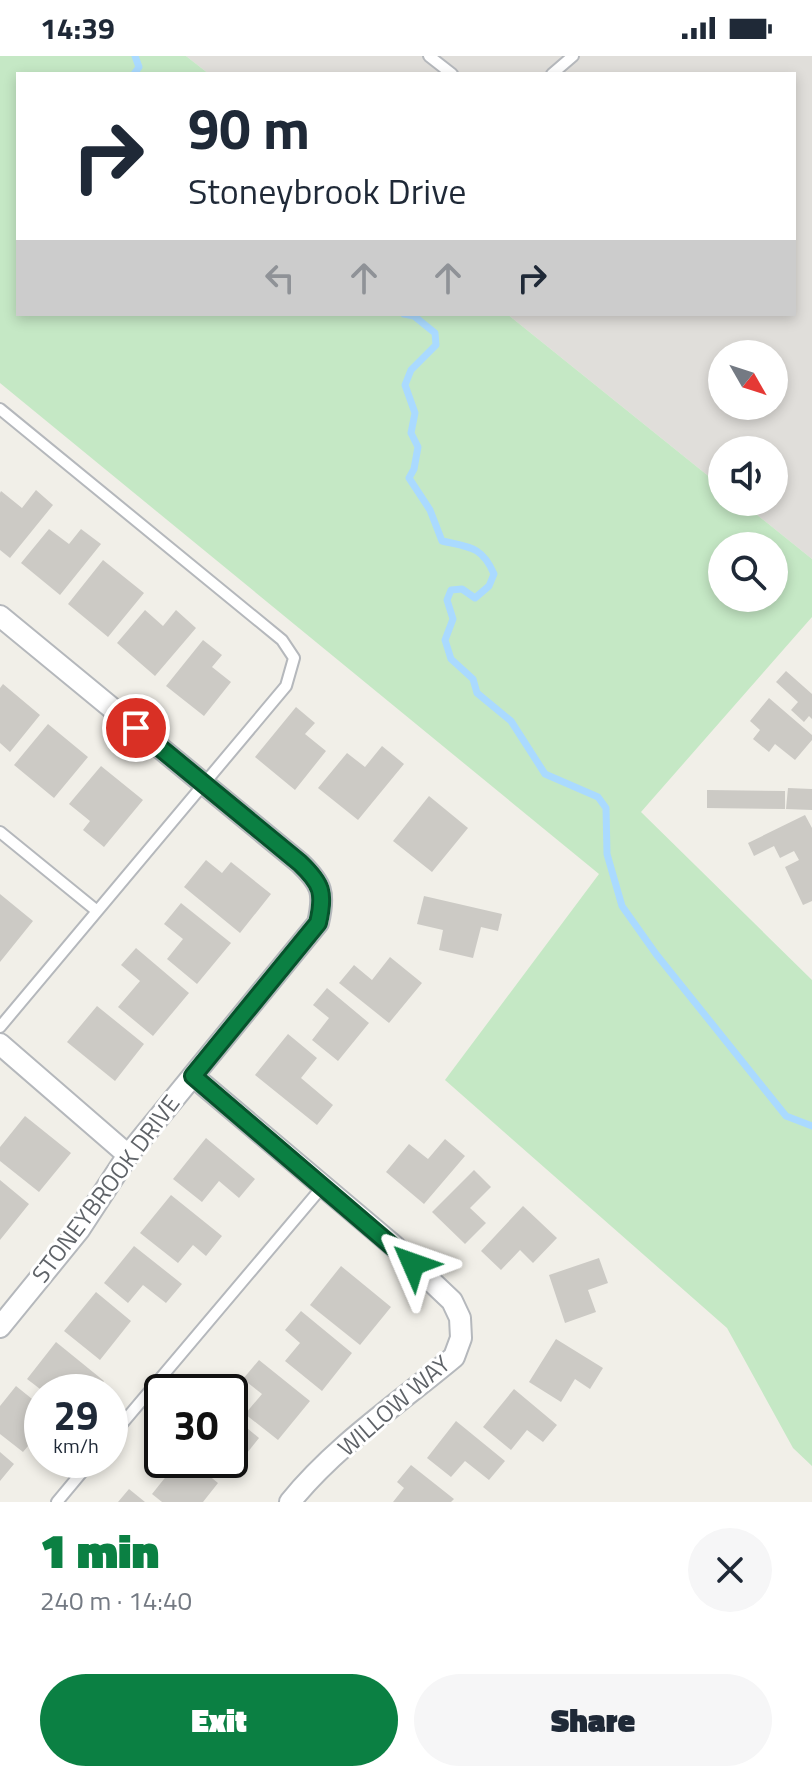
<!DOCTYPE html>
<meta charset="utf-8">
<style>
:root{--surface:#fff;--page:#f6f6f7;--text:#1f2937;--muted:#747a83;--accent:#0b8043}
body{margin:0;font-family:"Titillium Web",sans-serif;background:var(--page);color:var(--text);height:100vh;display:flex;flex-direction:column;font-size:30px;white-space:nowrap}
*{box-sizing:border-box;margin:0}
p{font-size:26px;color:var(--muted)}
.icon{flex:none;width:44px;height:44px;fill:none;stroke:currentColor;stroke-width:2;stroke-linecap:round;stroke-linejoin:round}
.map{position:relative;height:1446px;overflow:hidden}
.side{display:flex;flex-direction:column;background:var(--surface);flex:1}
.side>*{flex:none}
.top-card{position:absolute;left:16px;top:16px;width:780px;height:244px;border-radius:0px;box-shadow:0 4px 12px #0003;background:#fff;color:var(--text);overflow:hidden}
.needle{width:52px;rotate:129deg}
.buttons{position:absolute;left:708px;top:284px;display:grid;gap:16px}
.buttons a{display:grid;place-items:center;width:80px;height:80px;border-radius:50%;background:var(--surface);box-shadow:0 4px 12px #0003;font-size:40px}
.speed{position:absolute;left:24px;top:1318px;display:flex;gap:16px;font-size:40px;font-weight:700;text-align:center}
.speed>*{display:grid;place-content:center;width:104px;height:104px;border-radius:50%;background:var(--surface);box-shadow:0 4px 12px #0003;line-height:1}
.speed small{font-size:20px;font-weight:400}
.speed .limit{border:4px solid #111;border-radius:12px;background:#fff;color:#111}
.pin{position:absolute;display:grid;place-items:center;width:68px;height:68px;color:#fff;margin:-34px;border:4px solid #fff;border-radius:50%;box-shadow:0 2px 8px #0007}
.me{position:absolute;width:88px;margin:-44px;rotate:313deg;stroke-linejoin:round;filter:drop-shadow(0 0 6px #0008)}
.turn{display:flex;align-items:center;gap:28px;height:168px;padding:0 40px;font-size:36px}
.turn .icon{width:104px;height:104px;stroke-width:2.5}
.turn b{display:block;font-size:56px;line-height:68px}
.lanes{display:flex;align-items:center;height:76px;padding:0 40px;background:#0003;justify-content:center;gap:40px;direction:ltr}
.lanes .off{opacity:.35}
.round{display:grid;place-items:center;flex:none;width:84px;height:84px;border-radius:42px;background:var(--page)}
.headline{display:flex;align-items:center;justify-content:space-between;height:136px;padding:0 40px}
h1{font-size:48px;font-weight:800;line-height:60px;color:var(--accent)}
.button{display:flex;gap:16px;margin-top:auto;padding:16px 40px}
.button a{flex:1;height:92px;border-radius:48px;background:var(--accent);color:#fff;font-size:32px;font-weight:800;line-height:92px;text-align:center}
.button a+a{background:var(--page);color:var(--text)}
.status{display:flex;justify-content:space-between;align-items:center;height:56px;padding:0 40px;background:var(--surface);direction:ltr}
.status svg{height:22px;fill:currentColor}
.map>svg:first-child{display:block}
.industrial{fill:#e0deda;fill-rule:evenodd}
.green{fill:#c5e8c5;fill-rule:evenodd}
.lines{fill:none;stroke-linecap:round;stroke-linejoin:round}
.stream{stroke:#aadaff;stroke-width:7}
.building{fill:#cccac5}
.service-casing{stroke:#b5b8bc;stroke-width:14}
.minor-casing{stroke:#b5b8bc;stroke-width:24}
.service{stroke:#fff;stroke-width:10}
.minor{stroke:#fff;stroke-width:20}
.route-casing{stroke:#07532c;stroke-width:20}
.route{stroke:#0b8043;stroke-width:14}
.labels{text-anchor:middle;stroke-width:6;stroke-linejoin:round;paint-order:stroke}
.street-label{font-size:24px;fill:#5f6368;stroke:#fff}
</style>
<div class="status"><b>14:39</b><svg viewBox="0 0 49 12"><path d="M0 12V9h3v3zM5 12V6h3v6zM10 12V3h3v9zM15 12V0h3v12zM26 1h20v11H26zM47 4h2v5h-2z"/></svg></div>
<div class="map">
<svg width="812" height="1446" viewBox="0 0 812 1446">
<rect width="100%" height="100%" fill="#f1efe8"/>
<path class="industrial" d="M186,0H812V503L741,446H774V394H722V431L507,258H794V18H209ZM722,298H774V350H722Z"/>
<path class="green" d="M0,0H186L209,18H18V258H507L722,431V446H741L812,503V561L641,756L812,924V1410L793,1392L727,1272L445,1024L599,818L0,327ZM722,490H774V542H722Z"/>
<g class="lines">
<path class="stream" d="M134,18L139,11L135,0
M404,258L414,260L435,277L436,289L411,314L405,329L415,357L411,377L418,391L414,413L409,422L430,454L442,485C469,491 482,490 494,518L489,530L475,542L462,533L451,534L447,544L453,563L445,584L451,603L473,623L477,637L511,665L545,718L598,741L606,752L607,798L622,850L656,898L786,1060L812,1070"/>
</g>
<path class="building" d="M36,434L53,449L10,502L0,494V437L1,435L22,452Z
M49,473L69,488L81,473L101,488L60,539L21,507Z
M103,504L144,537L108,581L68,548Z
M145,554L163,570L176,554L196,572L155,620L117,587Z
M203,584L222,599L212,611L231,626L204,660L166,630Z
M786,615L812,638V663L809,660L804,666L791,654L798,646L776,626Z
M3,628L40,659L10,696L0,687V632Z
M769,642L812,679V684L795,704L775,688L769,696L753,683L760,674L750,665Z
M296,651L315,667L305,678L326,695L295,734L255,701Z
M48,668L88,701L54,742L14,709Z
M382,690L404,708L358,764L318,732L347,697L365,711Z
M101,710L143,744L104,791L83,774L90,765L69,748Z
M788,732L812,733V754L786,753Z
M707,734L785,735V753L707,752Z
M429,740L468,772L432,816L393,785Z
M805,759L812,772V845L803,849L785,811L799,804L794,795L780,802L774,790L754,800L748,787Z
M206,804L222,817L231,806L271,838L240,877L184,831Z
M0,838L33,865L0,906Z
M424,840L502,858L498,875L481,871L473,902L439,894L443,874L417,868Z
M181,847L231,887L197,928L167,903L183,883L164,868Z
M136,892L189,937L153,980L118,951L140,925L121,909Z
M390,901L422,927L389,967L339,927L354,909L372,924Z
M327,932L369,967L338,1005L312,984L329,962L313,949Z
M97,950L144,988L115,1025L67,986Z
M288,978L317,1002L301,1022L333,1049L317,1069L255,1019Z
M25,1060L71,1097L39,1136L0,1105V1091Z
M206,1082L255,1123L239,1142L219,1125L202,1146L173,1123Z
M445,1083L465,1100L424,1148L386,1116L409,1088L428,1103Z
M474,1114L491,1131L470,1152L486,1167L465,1188L432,1156Z
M0,1124L29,1148L0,1184Z
M171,1139L222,1180L206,1200L193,1189L178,1207L140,1177Z
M523,1150L557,1182L533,1207L520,1194L501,1214L481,1195Z
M134,1190L182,1228L166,1247L143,1229L128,1247L104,1227Z
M599,1202L608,1227L588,1234L596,1256L565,1267L549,1219Z
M341,1210L391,1251L360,1289L310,1249Z
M96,1236L131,1265L100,1304L64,1275Z
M301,1255L352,1297L322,1335L285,1305L300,1287L285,1274Z
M556,1283L603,1312L590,1333L575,1323L561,1346L529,1326Z
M56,1286L104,1325L95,1336H44L27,1323Z
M259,1304L310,1345L278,1384L245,1358L262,1338L243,1323Z
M16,1330L42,1351V1391L33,1384L23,1396L0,1378V1350Z
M514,1333L557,1369L543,1386L527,1374L511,1394L483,1371Z
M230,1358L259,1382L227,1422L205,1404H230Z
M456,1365L505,1405L489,1424L465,1405L451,1421L427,1402Z
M0,1396L14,1408L0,1425Z
M162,1398V1404H190L218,1427L203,1446H162L152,1438L168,1418L155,1407Z
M411,1409L454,1443L451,1446H393L404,1432L397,1426Z
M129,1433L145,1446H118Z"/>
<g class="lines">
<defs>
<path id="service" d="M429,0L452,18
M552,18L573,0
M0,353L282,584L294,602L286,630L0,971
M0,776L97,855
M110,1382L323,1130
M57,1446L92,1404"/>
<path id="minor" d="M0,560L300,807C322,828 325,837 318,867L128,1099L79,1174L0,1271
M0,988L128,1099
M193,1020L394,1190L452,1245L460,1262L461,1282L454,1301C399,1347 335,1390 290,1446"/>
</defs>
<use href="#service" class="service-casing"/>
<use href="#minor" class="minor-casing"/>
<use href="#service" class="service"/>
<use href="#minor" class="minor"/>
</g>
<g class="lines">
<defs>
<path id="route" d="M136,672L300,807C322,828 325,837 318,867L193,1020L413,1208"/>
</defs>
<use href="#route" class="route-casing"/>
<use href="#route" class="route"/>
</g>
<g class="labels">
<g class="street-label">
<text transform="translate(106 1133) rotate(-53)" y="8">STONEYBROOK DRIVE</text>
<text transform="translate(394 1350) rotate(-41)" y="8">WILLOW WAY</text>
</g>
</g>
</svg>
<div class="buttons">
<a><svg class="needle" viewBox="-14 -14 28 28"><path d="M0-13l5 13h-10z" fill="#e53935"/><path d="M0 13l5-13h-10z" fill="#747a83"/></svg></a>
<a><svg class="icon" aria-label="sound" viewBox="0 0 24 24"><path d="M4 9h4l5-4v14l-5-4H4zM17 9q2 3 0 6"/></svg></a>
<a><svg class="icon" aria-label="search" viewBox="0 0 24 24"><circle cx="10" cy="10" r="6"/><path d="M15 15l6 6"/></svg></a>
</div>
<div class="speed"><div>29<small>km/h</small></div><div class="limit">30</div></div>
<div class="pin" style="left:136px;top:672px;background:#d93025"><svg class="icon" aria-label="arrive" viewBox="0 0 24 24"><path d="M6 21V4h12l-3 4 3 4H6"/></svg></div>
<svg class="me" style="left:413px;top:1208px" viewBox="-20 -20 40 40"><path d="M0-17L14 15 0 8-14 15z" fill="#0b8043" stroke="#fff" stroke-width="4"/></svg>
<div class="top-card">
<div class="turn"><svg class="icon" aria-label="right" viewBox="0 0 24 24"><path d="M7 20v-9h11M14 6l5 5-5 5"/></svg><div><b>90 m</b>Stoneybrook Drive</div></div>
<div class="lanes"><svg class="icon off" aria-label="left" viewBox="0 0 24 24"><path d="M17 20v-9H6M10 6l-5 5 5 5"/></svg><svg class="icon off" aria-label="ahead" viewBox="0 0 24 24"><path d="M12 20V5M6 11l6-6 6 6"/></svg><svg class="icon off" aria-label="ahead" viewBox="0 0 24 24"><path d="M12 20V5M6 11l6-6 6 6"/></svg><svg class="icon" aria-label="right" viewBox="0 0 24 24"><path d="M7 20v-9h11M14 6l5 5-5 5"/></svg></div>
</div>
</div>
<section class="side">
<div class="headline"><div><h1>1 min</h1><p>240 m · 14:40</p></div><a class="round"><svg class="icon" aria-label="close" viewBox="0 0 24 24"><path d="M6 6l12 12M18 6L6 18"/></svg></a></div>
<div class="button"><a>Exit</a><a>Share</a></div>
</section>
